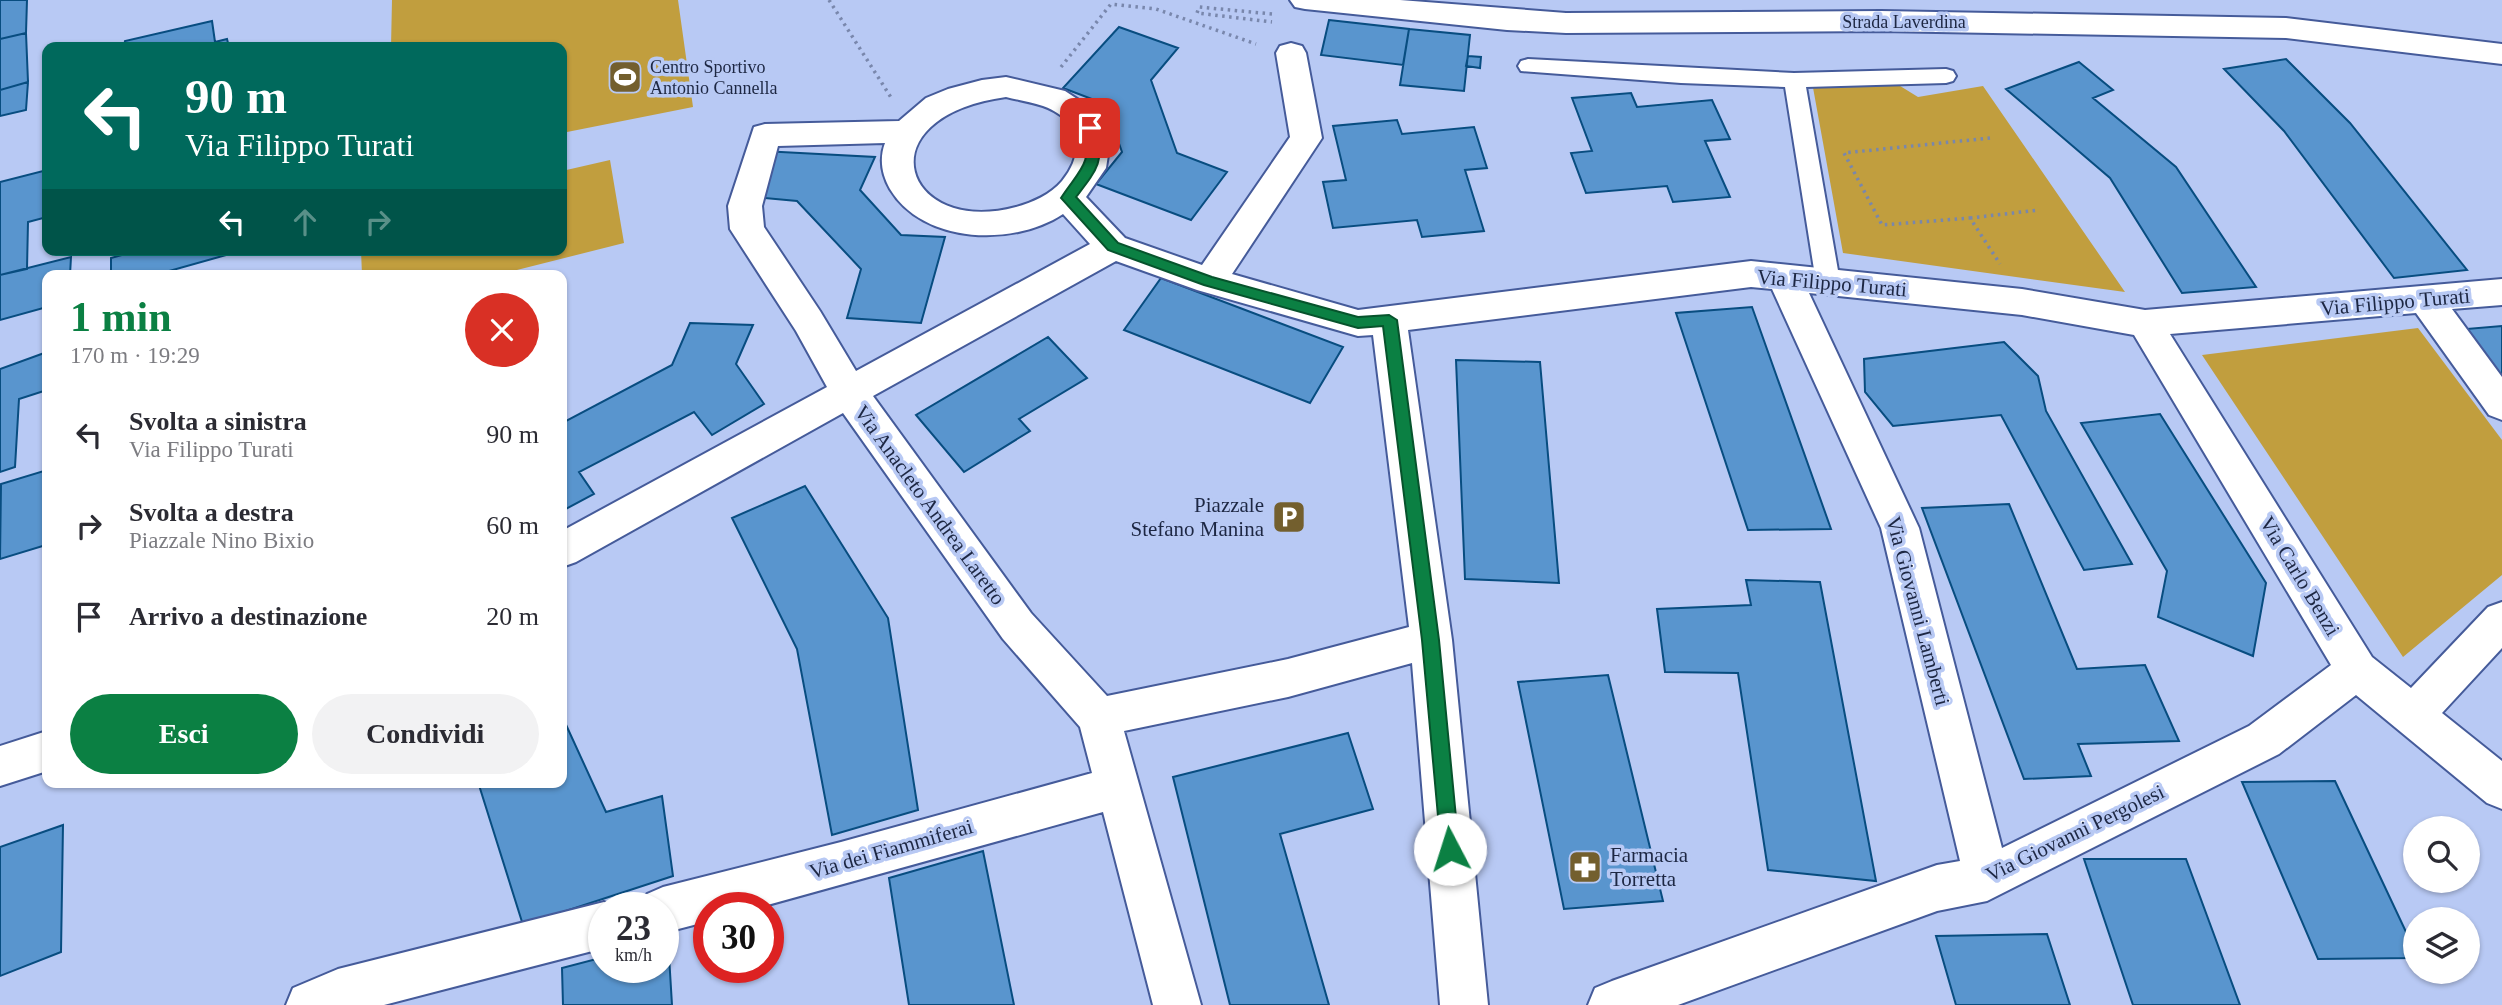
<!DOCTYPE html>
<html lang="it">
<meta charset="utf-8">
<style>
:root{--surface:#fff;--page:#f2f2f3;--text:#2b2b33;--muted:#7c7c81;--accent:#0b8043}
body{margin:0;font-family:Georgia,serif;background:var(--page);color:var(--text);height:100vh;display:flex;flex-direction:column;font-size:26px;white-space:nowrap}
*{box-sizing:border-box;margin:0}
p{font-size:23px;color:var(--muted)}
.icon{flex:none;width:38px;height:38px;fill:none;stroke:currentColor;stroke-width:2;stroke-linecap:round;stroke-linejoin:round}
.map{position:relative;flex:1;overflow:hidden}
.details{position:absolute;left:42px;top:270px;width:525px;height:518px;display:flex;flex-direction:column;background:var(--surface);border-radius:14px;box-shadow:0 2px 5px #0004}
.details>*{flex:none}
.banner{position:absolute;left:42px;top:42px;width:525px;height:214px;border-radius:14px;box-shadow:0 2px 5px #0004;background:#00695c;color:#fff;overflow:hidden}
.fabs{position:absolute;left:2403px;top:816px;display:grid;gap:14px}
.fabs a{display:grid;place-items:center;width:77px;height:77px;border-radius:50%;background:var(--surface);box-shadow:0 2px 5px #0004;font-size:35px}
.speed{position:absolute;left:588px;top:892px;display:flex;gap:14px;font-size:35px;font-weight:700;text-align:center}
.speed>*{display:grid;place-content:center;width:91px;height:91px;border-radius:50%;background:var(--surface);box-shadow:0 2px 5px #0004;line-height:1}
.speed small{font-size:18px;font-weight:400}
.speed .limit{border:10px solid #d22;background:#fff;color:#111}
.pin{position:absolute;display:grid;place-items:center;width:60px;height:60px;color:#fff;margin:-30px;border-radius:14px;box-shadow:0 4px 10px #0006}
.me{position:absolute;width:77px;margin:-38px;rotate:355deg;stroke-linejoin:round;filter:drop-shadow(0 0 5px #0008)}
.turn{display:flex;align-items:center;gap:24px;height:147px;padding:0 28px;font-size:32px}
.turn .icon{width:91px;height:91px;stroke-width:2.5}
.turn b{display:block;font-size:49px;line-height:60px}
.lanes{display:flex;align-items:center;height:66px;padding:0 28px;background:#0003;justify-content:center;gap:35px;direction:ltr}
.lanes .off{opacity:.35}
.round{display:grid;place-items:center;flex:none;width:74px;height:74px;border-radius:37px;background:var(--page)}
.summary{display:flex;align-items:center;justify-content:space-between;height:119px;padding:0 28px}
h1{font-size:42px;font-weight:600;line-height:52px;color:var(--accent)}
.cta{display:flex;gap:14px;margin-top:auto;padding:14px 28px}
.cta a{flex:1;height:80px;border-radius:42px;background:var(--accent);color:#fff;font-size:28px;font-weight:600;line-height:80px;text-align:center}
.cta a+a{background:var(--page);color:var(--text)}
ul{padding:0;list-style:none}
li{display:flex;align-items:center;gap:21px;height:91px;padding:0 28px}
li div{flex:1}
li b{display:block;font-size:26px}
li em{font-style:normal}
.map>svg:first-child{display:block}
.green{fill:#c19e3e}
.building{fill:#5995ce;stroke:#084d80;stroke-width:2}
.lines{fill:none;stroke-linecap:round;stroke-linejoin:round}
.lane-casing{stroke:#455b9a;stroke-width:4}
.street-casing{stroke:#455b9a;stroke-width:4}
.path{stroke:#7987ac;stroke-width:3.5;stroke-dasharray:2.5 4.5;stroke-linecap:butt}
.lane{fill:#fff;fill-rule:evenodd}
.street{fill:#fff;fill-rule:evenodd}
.route{fill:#0b8043;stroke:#07532c;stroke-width:2}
.labels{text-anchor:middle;stroke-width:7;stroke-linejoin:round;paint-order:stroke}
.far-street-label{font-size:18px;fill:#1d2743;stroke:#b8c9f4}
.far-poi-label{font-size:18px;fill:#1d2743;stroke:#b8c9f4;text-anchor:start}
.street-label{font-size:21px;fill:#1d2743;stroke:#b8c9f4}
.poi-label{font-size:21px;fill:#1d2743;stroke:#b8c9f4;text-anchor:end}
</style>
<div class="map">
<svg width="2502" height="1005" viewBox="0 0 2502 1005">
<rect width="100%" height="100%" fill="#b8c9f4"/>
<path class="green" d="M392,0H678L693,107L562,133V47H391Z
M1892,81L1918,97L1983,86L2125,292L1843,253L1812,82Z
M610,160L624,243L497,275H362L361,250H562V171Z
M2418,328L2502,440V575L2403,657L2202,355Z"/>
<path class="building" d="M0,0H27L26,33L0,39Z
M1329,20L1409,29L1403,65L1321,55Z
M212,21L215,42L227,39L229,47H124L125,41Z
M1119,27L1178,48L1151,80L1177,153L1227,172L1191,220L1096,184L1122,152L1105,104L1063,88Z
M1409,29L1470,35L1464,91L1400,85Z
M26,33L28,82L0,90V39Z
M1468,56L1481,57L1480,68L1466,66Z
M2286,59L2350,123L2467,270L2394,278L2284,131L2224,69Z
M2079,62L2113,90L2093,98L2176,167L2256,287L2182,293L2110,178L2006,89Z
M28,82L26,110L0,116V90Z
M1631,93L1637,107L1712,100L1730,139L1705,141L1730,197L1673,202L1667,186L1586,193L1571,153L1592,151L1572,98Z
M1397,120L1402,134L1474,127L1487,168L1465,170L1484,231L1422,237L1417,220L1333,228L1323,182L1346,180L1333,126Z
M760,151L875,157L860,190L901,235L945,237L921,323L847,318L861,269L797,201L744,196Z
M47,170V217L28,222L27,269L0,275V182Z
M140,250H244L155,275H111V258Z
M71,257L70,275H47V307L0,320V275Z
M1161,278L1343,347L1310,403L1124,330Z
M1752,307L1831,529L1748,530L1676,313Z
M690,323L753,325L736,364L764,404L712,435L694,412L579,472L594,494L562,511V423L672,365Z
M2502,326V377L2466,329Z
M1048,337L1087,378L1019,419L1030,431L964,472L916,415Z
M2004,342L2038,376L2046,411L2132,564L2084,570L2001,415L1893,426L1865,392L1864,359Z
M47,352V390L19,399L15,467L0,472V369Z
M1456,360L1540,362L1559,583L1465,579Z
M2160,414L2266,583L2253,656L2158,617L2167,571L2081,423Z
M47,470L46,545L0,559L1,484Z
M805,486L888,618L918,810L832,835L797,649L732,518Z
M2009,504L2077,669L2145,665L2179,741L2078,744L2091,776L2024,779L1922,508Z
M1746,580L1820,582L1876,881L1768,870L1738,673L1665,672L1657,609L1751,605Z
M1608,675L1663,901L1564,909L1518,682Z
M562,716L606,812L662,796L673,876L523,925L478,782H562Z
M1348,733L1373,809L1280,834L1329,1005H1230L1173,777Z
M2335,781L2415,951V958L2318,959L2242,782Z
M63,825L61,952L0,976V847Z
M983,851L1014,1005H909L889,878Z
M2084,859H2186L2240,1005H2133Z
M2047,934L2070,1005H1956L1936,936Z
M668,939L672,1005H563L562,968L604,957V968H663V941Z"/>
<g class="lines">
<defs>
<path id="lane" d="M1528,59L1794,73L1946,69L1953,71L1956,76L1953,81L1946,83L1806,87L1840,282L1836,288L1828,291L1820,288L1816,282L1785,87L1681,83L1521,71L1518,66L1521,61Z"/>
<path id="street" d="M1290,0H1400L1566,13L1881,11L2286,18L2502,44V64L2286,38L1881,31L1566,33L1507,30L1305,9L1295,7Z
M1291,43L1302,46L1306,53L1322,138L1232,274L1358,310L1751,261L2022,289L2145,310L2502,279V305L2452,309L2502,377V420L2489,415L2416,313L2170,334L2372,657L2411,688L2488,607L2502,602V648L2442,713L2502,761V809L2487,803L2356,695L2279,754L1987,901L1937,911L1678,1005H1588L1595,988L1612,981L1937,865L1960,861L1881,528L1772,289L1751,287L1408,330L1452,640L1488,1005H1440L1412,663L1288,697L1124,731L1201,1005H1153L1103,812L757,908H709V921L663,933V908H641L647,894L663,887L841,842L1092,773L1080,727L1003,639L843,413L576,562L562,567V531L827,387L796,331L730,229L728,206L754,127L765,124L899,121L926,98L948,89L982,80L1006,77L1065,91L1094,110L1110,142L1106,168L1086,197L1125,238L1202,265L1290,137L1276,53L1280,46ZM1006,97C1018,100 1031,102 1043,106C1080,119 1086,152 1062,181C1051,194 1032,203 1016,207C903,237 862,117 1006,97ZM885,143C879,159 882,175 890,189C923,244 1013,247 1063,214L1090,244L856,371L820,311L764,227L762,206L778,146ZM1116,261L1197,290L1358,336L1373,335L1409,627L1288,659L1107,696L1031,613L873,396ZM1809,293L2022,315L2134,335L2331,665L2249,726L2002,848L1919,528Z
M47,731V771L0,786V746Z
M604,902L619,908H604V948L384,1005H286L293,988L338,969Z"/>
</defs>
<use href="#lane" class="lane-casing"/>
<use href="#street" class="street-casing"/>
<path class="path" d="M829,0L892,99
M1272,14L1199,7L1197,13L1272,22
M1061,67L1111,4L1156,9L1256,44
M1990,138L1844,153L1882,225L1970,218L2000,264
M1970,218L2039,210"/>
<use href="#lane" class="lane"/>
<use href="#street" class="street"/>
</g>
<path class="route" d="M1090,123L1097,128C1105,162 1096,171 1076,197L1118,243L1212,277L1358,317L1389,315L1397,320L1439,640L1459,849L1456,855L1450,858L1443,855L1441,849L1422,640L1383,326L1358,328L1204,285L1108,250L1061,198C1080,169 1093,164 1084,128Z"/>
<defs>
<symbol id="stadium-square" viewBox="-11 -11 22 22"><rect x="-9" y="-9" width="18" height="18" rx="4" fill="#735f2e" stroke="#b8c9f4"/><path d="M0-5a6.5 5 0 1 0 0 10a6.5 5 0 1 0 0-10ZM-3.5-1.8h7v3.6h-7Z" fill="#fff"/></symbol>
<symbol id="parking-square" viewBox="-11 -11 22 22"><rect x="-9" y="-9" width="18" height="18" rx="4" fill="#735f2e" stroke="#b8c9f4"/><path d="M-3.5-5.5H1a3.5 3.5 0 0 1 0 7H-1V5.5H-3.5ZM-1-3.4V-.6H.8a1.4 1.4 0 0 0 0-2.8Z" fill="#fff"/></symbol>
<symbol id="pharmacy-square" viewBox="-11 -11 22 22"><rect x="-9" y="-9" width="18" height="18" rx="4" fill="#735f2e" stroke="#b8c9f4"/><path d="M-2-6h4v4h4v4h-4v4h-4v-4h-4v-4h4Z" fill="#fff"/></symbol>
</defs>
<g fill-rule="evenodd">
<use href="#stadium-square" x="606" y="58" width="38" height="38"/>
<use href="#parking-square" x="1270" y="498" width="38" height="38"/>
<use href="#pharmacy-square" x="1566" y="848" width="38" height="38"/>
</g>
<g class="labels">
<g class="far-street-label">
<text x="1904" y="28">Strada Laverdina</text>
</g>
<g class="far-poi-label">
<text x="650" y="73">Centro Sportivo<tspan x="650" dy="21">Antonio Cannella</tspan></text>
</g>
<g class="street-label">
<text transform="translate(1832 283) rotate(5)" y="7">Via Filippo Turati</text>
<text transform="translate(2395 302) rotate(-5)" y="7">Via Filippo Turati</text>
<text transform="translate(930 505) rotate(54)" y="7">Via Anacleto Andrea Laretto</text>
<text transform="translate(2300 576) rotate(59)" y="7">Via Carlo Benzi</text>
<text transform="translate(1918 611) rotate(75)" y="7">Via Giovanni Lamberti</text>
<text transform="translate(2075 833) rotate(-26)" y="7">Via Giovanni Pergolesi</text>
<text transform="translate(891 849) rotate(-16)" y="7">Via dei Fiammiferai</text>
</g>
<g class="poi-label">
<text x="1264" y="512">Piazzale<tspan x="1264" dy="24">Stefano Manina</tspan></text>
<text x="1610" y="862" text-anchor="start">Farmacia<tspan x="1610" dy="24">Torretta</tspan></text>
</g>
</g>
</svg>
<div class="fabs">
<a><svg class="icon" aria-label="search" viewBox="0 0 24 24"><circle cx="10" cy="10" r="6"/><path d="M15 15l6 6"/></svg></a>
<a><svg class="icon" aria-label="layers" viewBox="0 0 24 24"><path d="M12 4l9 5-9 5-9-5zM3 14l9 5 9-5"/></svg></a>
</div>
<div class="speed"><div>23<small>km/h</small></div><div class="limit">30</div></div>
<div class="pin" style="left:1090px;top:128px;background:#d93025"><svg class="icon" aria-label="arrive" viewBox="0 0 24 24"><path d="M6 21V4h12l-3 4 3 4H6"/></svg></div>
<svg class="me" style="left:1450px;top:849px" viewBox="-20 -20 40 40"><circle r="19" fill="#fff"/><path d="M0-13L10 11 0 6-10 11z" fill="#0b8043"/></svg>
<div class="banner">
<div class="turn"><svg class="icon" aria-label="left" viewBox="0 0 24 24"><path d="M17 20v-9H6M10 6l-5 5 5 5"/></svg><div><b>90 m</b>Via Filippo Turati</div></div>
<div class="lanes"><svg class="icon" aria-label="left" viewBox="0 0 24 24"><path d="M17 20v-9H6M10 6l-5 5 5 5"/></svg><svg class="icon off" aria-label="ahead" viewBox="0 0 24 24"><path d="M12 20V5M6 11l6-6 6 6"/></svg><svg class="icon off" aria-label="right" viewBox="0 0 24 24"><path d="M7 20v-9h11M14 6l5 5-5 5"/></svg></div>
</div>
<section class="details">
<div class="summary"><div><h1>1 min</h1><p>170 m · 19:29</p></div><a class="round" style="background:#d93025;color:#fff"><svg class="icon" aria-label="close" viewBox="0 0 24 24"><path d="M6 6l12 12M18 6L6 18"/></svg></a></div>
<ul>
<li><svg class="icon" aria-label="left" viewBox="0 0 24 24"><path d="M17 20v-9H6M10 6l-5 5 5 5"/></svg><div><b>Svolta a sinistra</b><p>Via Filippo Turati</p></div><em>90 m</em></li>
<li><svg class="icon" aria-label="right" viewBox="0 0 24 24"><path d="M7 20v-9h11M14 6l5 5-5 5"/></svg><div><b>Svolta a destra</b><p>Piazzale Nino Bixio</p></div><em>60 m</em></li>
<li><svg class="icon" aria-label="arrive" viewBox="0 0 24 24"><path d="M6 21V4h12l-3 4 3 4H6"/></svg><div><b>Arrivo a destinazione</b></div><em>20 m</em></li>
</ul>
<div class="cta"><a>Esci</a><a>Condividi</a></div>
</section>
</div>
